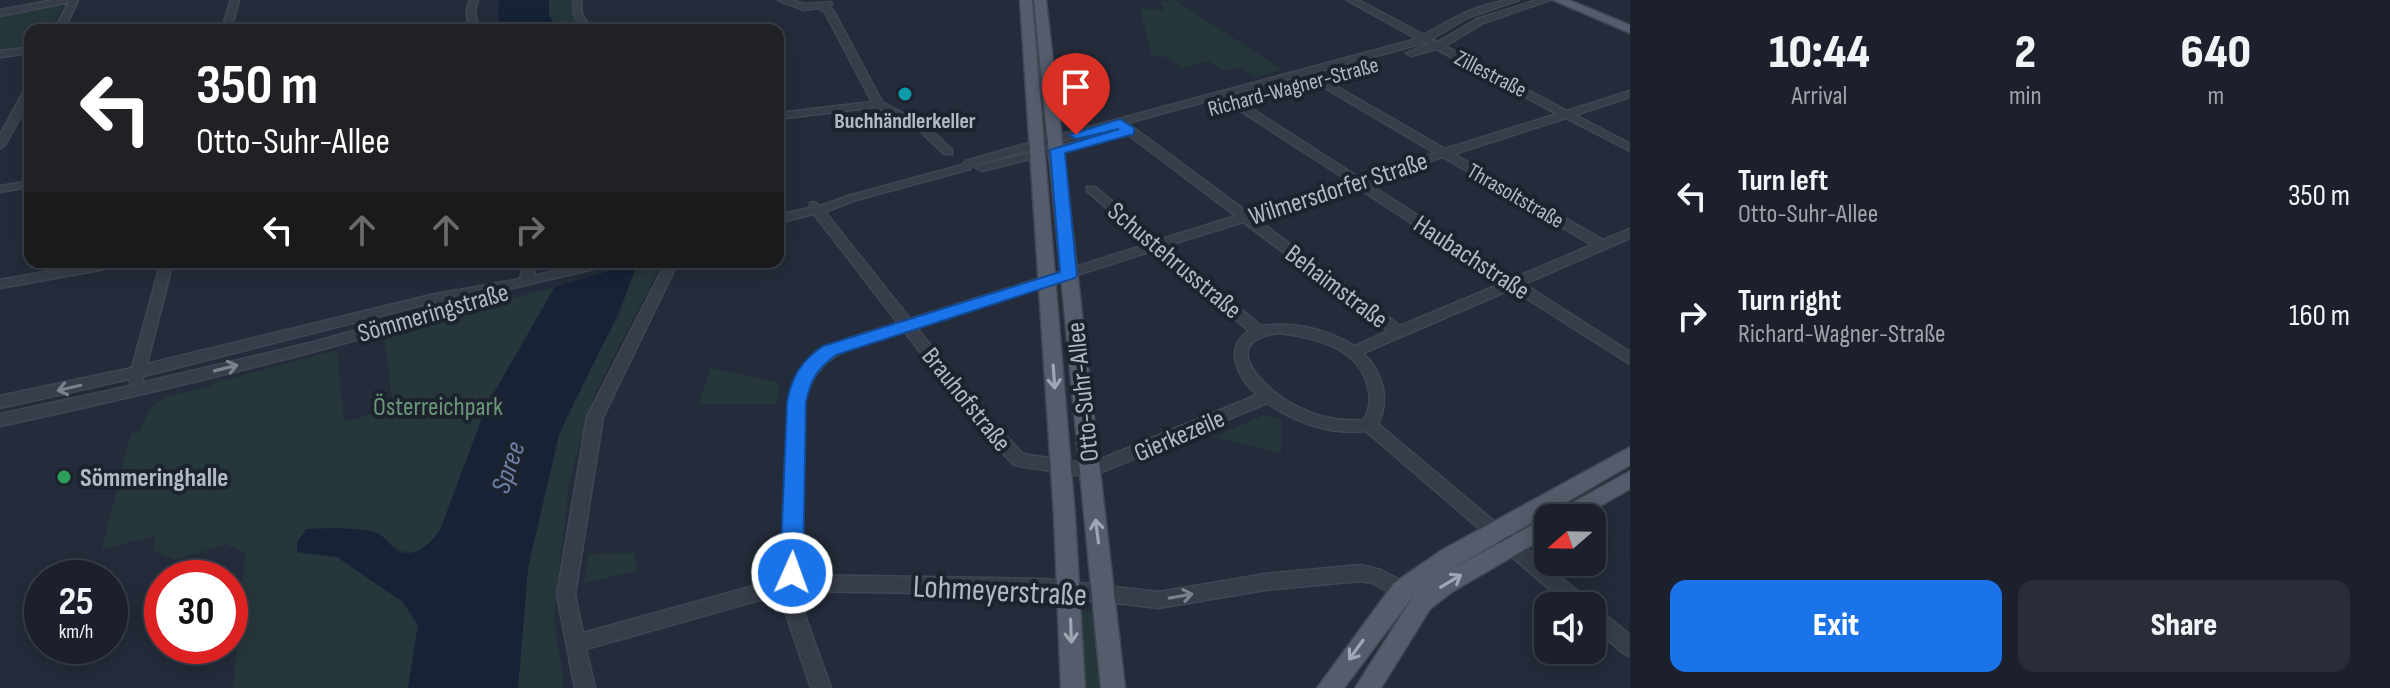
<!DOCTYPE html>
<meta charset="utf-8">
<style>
:root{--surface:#1b202c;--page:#282d38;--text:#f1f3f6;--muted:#a0a3a9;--line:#393e48;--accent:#1a73e8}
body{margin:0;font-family:"Sofia Sans Condensed",sans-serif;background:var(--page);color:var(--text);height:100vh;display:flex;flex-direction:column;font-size:30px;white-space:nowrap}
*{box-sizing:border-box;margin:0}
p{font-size:26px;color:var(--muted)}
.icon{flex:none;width:44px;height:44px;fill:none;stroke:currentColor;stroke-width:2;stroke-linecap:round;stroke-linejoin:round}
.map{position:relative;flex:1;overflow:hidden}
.details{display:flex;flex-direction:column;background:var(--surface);width:760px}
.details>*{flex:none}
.top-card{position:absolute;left:24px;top:24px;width:760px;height:244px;border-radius:16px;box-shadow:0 4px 20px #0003,0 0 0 2px var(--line);background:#202124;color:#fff;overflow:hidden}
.needle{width:52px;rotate:250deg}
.fabs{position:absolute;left:1534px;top:504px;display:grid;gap:16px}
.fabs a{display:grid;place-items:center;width:72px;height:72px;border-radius:16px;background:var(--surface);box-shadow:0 4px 20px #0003,0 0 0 2px var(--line);font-size:40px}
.speed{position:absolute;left:24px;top:560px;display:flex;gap:16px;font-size:40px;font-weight:700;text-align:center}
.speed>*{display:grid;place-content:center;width:104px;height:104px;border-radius:50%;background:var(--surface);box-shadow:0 4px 20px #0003,0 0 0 2px var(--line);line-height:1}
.speed small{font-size:20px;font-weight:400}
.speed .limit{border:12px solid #d22;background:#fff;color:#111}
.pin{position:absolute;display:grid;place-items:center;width:68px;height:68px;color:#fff;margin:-82px -34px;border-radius:50% 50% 50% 0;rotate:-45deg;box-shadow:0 0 8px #0007}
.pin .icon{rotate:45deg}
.me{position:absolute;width:88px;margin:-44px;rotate:2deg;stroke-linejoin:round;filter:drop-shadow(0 0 6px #0008)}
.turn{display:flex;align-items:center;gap:28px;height:168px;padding:0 40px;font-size:36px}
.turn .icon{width:104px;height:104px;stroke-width:2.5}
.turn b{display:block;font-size:56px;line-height:68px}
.lanes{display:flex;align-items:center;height:76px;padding:0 40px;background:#0003;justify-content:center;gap:40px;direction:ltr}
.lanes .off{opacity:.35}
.eta{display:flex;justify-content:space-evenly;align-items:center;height:136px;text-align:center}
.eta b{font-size:48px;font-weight:800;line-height:56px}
.cta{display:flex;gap:16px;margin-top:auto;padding:16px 40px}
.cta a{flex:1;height:92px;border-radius:16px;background:var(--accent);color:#fff;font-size:32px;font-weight:800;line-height:92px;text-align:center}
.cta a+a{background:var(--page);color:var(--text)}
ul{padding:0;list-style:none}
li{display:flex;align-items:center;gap:24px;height:120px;padding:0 40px}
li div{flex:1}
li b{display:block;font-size:30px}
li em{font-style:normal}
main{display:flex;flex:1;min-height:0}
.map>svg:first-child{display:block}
.green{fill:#26373b}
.water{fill:#172237}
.pier{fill:#242b3a}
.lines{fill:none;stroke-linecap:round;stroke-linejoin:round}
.minor-casing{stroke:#404753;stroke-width:3}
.major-casing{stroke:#404753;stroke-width:3}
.minor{fill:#373d4b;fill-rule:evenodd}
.major{fill:#555c6b;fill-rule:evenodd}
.oneway{stroke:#7b818f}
.oneway2{stroke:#a0a6b4}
.route{fill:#1a73e8;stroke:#114b97;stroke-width:2}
.culture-dot{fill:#0f9aa8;stroke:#1c232f;stroke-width:3}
.leisure-dot{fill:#2e9e5b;stroke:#1c232f;stroke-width:3}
.labels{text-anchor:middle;stroke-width:8;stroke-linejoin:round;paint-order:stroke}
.far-street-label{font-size:22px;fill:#b3b8c6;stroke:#1c232f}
.far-poi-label{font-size:22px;font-weight:bold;fill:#b3b8c6;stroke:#1c232f}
.street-label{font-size:26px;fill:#b3b8c6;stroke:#1c232f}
.park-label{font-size:26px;fill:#6b9679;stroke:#1c232f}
.poi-label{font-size:26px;font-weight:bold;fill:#b3b8c6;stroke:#1c232f;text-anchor:start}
.water-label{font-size:28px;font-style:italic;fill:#6d7fa4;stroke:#1c232f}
.near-street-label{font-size:32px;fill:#b3b8c6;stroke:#1c232f}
</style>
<main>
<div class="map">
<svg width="1630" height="688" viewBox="0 0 1630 688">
<rect width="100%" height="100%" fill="#242b3a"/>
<path class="green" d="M549,0H571L572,13L581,30H557L549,14Z
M1186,0L1178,2L1283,70L1255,77L1239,67L1224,71L1208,61L1182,68L1166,57L1152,56L1140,9L1165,10L1160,1Z
M64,4L50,30H30V46L0,50V17Z
M655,262L661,265L593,397L569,483L554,617L564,688H518L528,568L559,434L581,384L619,315L637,265Z
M556,286L487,405L440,530C418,563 403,555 377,533L298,552L337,557L403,602L418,625L408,688H233L239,628L248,614V604L241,601L245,553L226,544L175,560L153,550L155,536L102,549L131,433L140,431C156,388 173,397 213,386V383L337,350L344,422L393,408L384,336Z
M711,368L780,383L777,404H698Z
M1264,415L1281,419V453L1214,437Z
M634,553L638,571L584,583L589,554Z
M1079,611L1093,612L1100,688H1085Z"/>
<path class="water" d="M499,0H549V14L557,30H502L498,16Z
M637,265L615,320L559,434L528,568L518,688H408L418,625L403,602L337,557L297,552V542L306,529C326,528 355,527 375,532C385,535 390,548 399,552C416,559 432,542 440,530L487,405L561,276Z"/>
<path class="pier" d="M561,262H641L551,288Z"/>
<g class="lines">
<defs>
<path id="minor" d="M54,0H78L64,30H54L69,2L0,16V10Z
M231,0H239L231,30H196L201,27L223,25Z
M470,0H478L475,10L478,30H468L467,10Z
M573,0H581L582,14L592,30H582L574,14Z
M778,0H791L804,4L831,2L832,4L828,7L833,10L882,102L927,126L952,150V154H944L919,130L876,107L778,119V113L872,102L825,12L817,8L804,10Z
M1347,0H1358L1424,35C1453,18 1484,0 1519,0L1469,17L1431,39L1438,42L1477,19L1537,0H1550L1483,23L1445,46L1567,111L1630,91V97L1575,115L1630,144V151L1566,118L1454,154L1603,240L1630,229V238L1524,284L1630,352V364L1512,289L1363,353C1383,372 1390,400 1378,424L1588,600L1591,606H1569L1366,431C1331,435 1296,423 1267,403L1090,477L1019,466L1013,464L975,422L904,331C859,345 817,350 804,402L800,575L1044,579L1159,592L1265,574L1360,565L1381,570L1415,588L1418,594L1415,600L1409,602L1372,583L1360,581L1265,590L1159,608L1044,595L799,591V599L831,688H811L781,599V594L586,649L595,688H575L557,595L587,417L666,262H678L603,417L575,595L583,633L782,578L790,402C804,343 848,339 898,323L814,214L778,223V215L810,208V203L814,202L820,206L848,196L962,165L966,161L1014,147L1417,39ZM1424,43L1429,45L1406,53L1411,56L1436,49L1557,114L1445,149L1313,73ZM1303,75L1435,153L1358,177L1238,100H1230V104L1347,180L1247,212L1127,123ZM1117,126L1236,216L1159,240L1095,187H1087V191L1148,244L910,319L825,212L856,200L970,169L974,165ZM1443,157L1592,245L1514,278L1366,182ZM1355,186L1503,283L1400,326L1255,218ZM1243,222L1388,331L1354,346C1326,329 1293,321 1261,326L1166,246ZM1155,250L1249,331C1223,348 1238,378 1257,395L1089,464L1023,454L985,414L916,327ZM1278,333C1312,337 1356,346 1367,383C1371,396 1371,407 1364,420C1341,422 1317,417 1296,406C1266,391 1214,342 1278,333Z
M30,47V53L0,57V51Z
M30,86V99L5,145L0,148V135L25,89Z
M1105,134L1109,135V139L982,171L976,168L978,166Z
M30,181V187L0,192V186Z
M99,262H128L122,266L0,288V280Z
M161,262H173L147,364L431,295L520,279L524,262H536L534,276L589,262H612L606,266L505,290L507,293L505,296C339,349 170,389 0,426V414L135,385L131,384L129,379L0,408V396L132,368ZM480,295L314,342L141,383L144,376L431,303Z
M1592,607L1598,609L1630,635V656L1623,653L1592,626Z"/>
<path id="major" d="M1020,0H1032L1075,516L1085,688H1061L1054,516Z
M1034,0H1046L1125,688H1101Z
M1553,0H1569L1630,25V33Z
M1630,447V465L1447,572L1630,471V489L1579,518H1548V536L1452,592L1430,609L1381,688H1355L1414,595L1344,688H1317L1394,583L1442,550Z"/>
</defs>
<use href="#minor" class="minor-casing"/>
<use href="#major" class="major-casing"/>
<use href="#minor" class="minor"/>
<use href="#major" class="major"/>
</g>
<defs><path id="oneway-shaft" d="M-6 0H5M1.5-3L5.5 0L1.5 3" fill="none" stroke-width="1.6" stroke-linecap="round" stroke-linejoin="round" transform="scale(2)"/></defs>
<g class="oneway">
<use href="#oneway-shaft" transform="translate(226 368) rotate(-14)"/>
<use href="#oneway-shaft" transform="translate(69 388) rotate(167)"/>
<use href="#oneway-shaft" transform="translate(1181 596) rotate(-10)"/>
</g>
<g class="oneway2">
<use href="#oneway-shaft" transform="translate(1054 377) rotate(86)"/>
<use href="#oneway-shaft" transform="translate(1097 531) rotate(-97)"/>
<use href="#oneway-shaft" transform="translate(1451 581) rotate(-31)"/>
<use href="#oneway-shaft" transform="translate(1071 631) rotate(88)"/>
<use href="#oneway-shaft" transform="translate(1356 650) rotate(126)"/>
</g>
<path class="route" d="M1120,119L1134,128V134L1065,153L1077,275L1075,278L836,355C817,369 811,379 806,402L803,573L800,580L792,583L784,580L780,573L787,402C792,376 801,361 823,346L1060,272L1050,150L1119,129L1076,139L1069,135Z"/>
<circle class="culture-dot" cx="905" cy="94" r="8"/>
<circle class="leisure-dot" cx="64" cy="477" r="8"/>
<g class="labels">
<g class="far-street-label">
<text transform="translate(1491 73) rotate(27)" y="8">Zillestraße</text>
<text transform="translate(1293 86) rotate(-15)" y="8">Richard-Wagner-Straße</text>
<text transform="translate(1516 195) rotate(30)" y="8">Thrasoltstraße</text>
</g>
<g class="far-poi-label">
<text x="905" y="128">Buchhändlerkeller</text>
</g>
<g class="street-label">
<text transform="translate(1338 188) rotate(-18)" y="9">Wilmersdorfer Straße</text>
<text transform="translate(1472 257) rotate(33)" y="9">Haubachstraße</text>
<text transform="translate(1175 260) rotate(40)" y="9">Schustehrusstraße</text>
<text transform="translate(1337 286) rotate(37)" y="9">Behaimstraße</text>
<text transform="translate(433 312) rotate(-16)" y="9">Sömmeringstraße</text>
<text transform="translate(1082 392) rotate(-96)" y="9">Otto-Suhr-Allee</text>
<text transform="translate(967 399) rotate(51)" y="9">Brauhofstraße</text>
<text transform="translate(1179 435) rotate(-23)" y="9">Gierkezeile</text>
</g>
<g class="park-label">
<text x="438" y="415">Österreichpark</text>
</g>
<g class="poi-label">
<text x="80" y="486">Sömmeringhalle</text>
</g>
<g class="water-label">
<text transform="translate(507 467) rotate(-71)" y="10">Spree</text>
</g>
<g class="near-street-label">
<text transform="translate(1000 590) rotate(3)" y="11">Lohmeyerstraße</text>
</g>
</g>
</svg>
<div class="fabs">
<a><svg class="needle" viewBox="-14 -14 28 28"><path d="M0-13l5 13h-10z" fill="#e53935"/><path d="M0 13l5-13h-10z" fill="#a0a3a9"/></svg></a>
<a><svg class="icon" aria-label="sound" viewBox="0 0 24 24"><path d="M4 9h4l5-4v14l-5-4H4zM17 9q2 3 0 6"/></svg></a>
</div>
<div class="speed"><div>25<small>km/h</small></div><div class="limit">30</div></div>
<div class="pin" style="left:1076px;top:135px;background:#d93025"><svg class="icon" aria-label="arrive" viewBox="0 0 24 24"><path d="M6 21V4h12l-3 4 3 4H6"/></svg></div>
<svg class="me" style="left:792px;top:573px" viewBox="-20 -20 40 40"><circle r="17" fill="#1a73e8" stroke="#fff" stroke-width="3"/><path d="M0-11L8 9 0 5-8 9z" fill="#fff"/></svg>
<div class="top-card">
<div class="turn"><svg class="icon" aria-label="left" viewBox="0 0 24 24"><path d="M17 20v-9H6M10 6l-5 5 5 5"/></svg><div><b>350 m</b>Otto-Suhr-Allee</div></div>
<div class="lanes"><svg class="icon" aria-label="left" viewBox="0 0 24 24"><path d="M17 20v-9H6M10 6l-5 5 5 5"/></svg><svg class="icon off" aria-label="ahead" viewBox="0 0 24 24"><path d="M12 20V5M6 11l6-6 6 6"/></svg><svg class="icon off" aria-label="ahead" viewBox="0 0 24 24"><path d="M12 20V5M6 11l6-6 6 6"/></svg><svg class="icon off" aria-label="right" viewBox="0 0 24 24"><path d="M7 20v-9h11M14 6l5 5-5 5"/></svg></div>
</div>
</div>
<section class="details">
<div class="eta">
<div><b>10:44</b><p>Arrival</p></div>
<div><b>2</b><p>min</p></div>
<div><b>640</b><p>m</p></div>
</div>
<ul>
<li><svg class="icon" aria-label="left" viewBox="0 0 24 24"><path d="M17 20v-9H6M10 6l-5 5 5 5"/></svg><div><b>Turn left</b><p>Otto-Suhr-Allee</p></div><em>350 m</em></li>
<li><svg class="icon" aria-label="right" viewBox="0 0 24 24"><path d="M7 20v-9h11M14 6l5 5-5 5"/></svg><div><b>Turn right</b><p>Richard-Wagner-Straße</p></div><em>160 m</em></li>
</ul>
<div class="cta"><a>Exit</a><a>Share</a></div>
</section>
</main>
